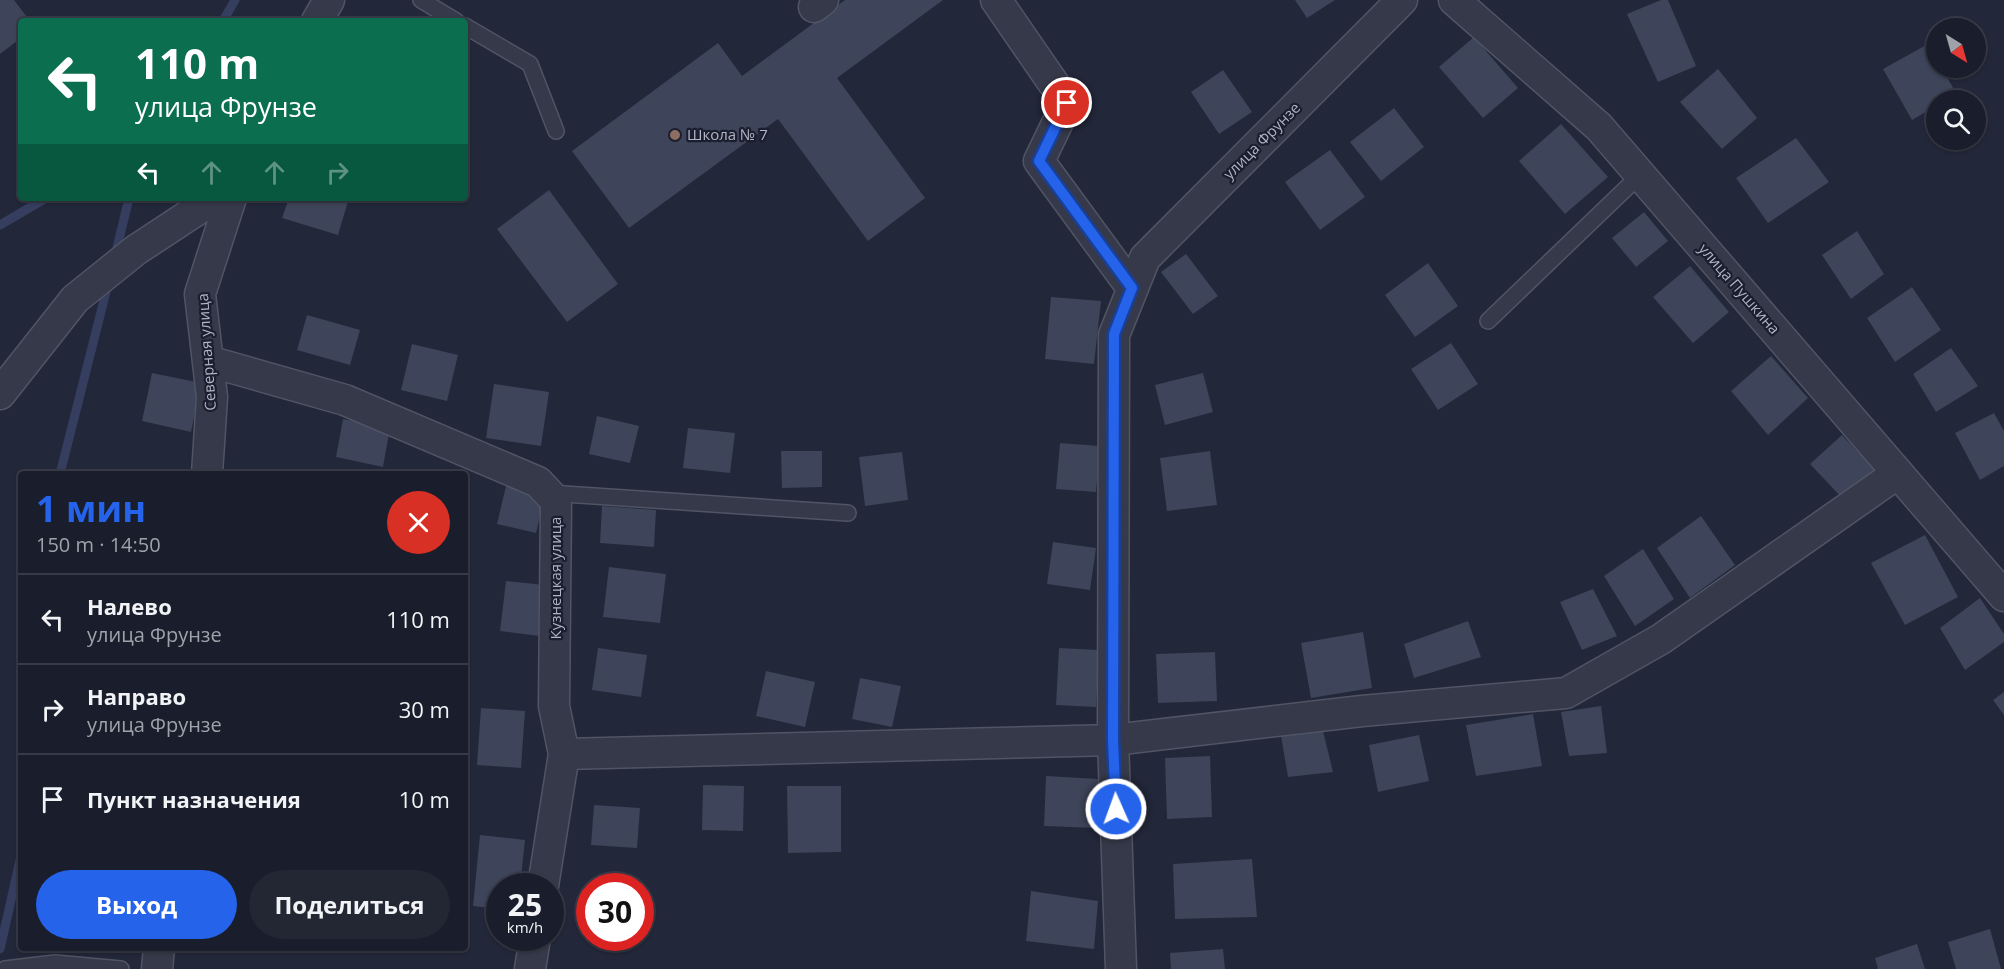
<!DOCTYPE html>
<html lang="ru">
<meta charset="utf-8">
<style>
:root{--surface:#1a1d2b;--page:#232633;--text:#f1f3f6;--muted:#9fa2a9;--line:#383b47;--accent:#2563eb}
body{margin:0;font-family:"Open Sans",sans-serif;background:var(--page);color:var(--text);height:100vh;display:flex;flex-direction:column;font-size:22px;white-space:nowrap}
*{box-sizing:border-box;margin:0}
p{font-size:20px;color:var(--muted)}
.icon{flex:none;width:33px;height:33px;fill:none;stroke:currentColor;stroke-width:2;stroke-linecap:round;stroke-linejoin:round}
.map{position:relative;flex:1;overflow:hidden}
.side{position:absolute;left:18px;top:471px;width:450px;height:480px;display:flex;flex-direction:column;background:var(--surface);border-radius:6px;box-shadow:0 2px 4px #0004,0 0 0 2px var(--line)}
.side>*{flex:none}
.top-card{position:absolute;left:18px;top:18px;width:450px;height:183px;border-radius:6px;box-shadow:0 2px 4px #0004,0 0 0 2px var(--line);background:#0b6e4f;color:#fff;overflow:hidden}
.needle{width:39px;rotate:143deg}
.tools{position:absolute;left:1926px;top:18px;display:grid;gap:12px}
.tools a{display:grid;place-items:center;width:60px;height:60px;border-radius:50%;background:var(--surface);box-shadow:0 2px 4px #0004,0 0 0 2px var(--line);font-size:30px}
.speed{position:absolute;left:486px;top:873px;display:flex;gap:12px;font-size:30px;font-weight:700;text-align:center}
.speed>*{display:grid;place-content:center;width:78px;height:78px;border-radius:50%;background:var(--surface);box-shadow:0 2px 4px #0004,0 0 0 2px var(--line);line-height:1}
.speed small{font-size:15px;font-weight:400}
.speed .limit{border:9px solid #d22;background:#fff;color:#111}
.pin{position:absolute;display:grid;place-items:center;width:51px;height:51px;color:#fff;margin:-26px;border:3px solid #fff;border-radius:50%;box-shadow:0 2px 6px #0007}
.me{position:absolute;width:66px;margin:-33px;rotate:358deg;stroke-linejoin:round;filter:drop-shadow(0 0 4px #0008)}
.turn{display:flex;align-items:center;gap:21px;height:126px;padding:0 18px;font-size:27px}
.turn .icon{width:78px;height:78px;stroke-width:2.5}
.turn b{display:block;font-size:42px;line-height:51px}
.lanes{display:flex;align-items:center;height:57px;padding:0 18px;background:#0003;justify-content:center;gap:30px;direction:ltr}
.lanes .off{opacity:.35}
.round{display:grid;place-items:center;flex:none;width:63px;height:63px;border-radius:32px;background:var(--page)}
.headline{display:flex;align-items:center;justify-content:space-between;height:102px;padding:0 18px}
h1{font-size:36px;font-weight:700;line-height:45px;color:var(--accent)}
.cta{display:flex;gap:12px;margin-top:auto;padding:12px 18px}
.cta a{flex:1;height:69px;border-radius:36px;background:var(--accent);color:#fff;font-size:24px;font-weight:700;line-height:69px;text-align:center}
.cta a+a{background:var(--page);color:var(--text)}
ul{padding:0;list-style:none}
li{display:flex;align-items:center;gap:18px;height:90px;padding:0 18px;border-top:2px solid var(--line)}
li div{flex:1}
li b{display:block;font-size:22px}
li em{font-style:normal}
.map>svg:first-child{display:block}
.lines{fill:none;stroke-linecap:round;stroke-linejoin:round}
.stream{stroke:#363e60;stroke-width:9}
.building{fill:#3e4459}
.service-casing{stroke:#505464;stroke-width:18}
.minor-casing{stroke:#505464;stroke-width:33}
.service{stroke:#363949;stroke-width:15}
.minor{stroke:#363949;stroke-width:30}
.route-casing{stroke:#184099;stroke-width:15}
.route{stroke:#2563eb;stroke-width:10}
.education-dot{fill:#8d6e63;stroke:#1b1e2e;stroke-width:2}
.labels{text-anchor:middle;stroke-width:4.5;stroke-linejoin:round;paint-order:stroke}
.poi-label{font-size:15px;fill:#b0b4c6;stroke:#1b1e2e;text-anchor:start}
.street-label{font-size:15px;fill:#b0b4c6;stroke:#1b1e2e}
</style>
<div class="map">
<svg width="2004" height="969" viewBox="0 0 2004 969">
<rect width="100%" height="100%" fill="#222739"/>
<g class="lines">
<path class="stream" d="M223,21L235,0
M0,225L46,198
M115,256L129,198
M60,474L108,284
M0,949L21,856"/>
</g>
<path class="building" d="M0,0H14L30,21H21V38L0,54Z
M845,0H943L837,78L925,198L868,241L778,119L629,228L572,151L718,43L742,76Z
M1295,0H1335L1307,18Z
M1661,0H1668L1696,66L1658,82L1627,14Z
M1474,37L1518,88L1483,118L1439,67Z
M1928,44L1936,59V68H1942L1957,95L1947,100H1936V106L1912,120L1883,69Z
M1718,69L1757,118L1722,149L1680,102Z
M1223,70L1252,112L1219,134L1191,92Z
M1394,108L1424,147L1381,181L1350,142Z
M1561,124L1608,177L1565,214L1519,161Z
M1796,138L1829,182L1768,223L1736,178Z
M1330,150L1365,197L1320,230L1285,182Z
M549,190L618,284L567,322L497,229Z
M289,198H349L338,235L282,218Z
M1644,212L1668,241L1636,267L1612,238Z
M1857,231L1884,274L1851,299L1822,255Z
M1186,254L1218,296L1193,314L1161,272Z
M1428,263L1458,306L1415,337L1385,295Z
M1690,266L1729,312L1693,343L1653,297Z
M1912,287L1941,330L1895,362L1867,318Z
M1051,297L1101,301L1094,364L1045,359Z
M307,315L360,330L350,365L297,350Z
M1451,343L1478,384L1438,410L1411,369Z
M412,344L458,355L447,401L401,390Z
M1951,348L1978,386L1936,412L1913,374Z
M1771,356L1808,398L1768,435L1731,391Z
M152,373L201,383L191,432L142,421Z
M1203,373L1213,412L1165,425L1155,385Z
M494,384L549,392L541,446L486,438Z
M1994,413L2004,431V466L1980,480L1955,433Z
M597,416L639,426L630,463L589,454Z
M343,419L390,428L383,467L336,457Z
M688,428L735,433L730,473L683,468Z
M1842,435L1875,470L1843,499L1810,464Z
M1060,443L1100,446L1096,492L1056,489Z
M781,451H822V487L782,488Z
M1210,451L1217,505L1167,511L1160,458Z
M902,452L908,500L865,506L859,457Z
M285,471L302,472V474H285Z
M506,486L545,495L536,533L497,524Z
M602,506L656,510L654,547L600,543Z
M1701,516L1735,565L1690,598L1657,548Z
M1925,535L1958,597L1905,625L1871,563Z
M1053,542L1096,548L1090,590L1047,584Z
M1643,549L1674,599L1635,626L1604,576Z
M609,567L666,574L660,623L603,617Z
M506,581L545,585L539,636L500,631Z
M1593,589L1617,636L1582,650L1560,602Z
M1980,598L2004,634V642L1965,670L1940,628Z
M1468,621L1481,657L1414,678L1404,644Z
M1363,632L1372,688L1311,698L1301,643Z
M598,648L647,655L641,697L592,690Z
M1059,648L1099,650L1096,707L1056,705Z
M1215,652L1217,701L1158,703L1156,654Z
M766,671L815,682L805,727L756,716Z
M860,678L901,686L892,727L852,719Z
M2004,692V715L1993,700Z
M1601,706L1607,753L1569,756L1561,712Z
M481,708L525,711L521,768L477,765Z
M1533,714L1542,766L1476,776L1466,725Z
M1323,731L1333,772L1288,777L1281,736Z
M1419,735L1429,781L1378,792L1369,745Z
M1210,756L1212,817L1167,819L1165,758Z
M1046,776L1099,779L1096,828L1044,826Z
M703,785L744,786L743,831L702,830Z
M787,786H841V852L788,853Z
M594,805L640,808L637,848L591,845Z
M480,835L525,840L520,886H500V909L473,906Z
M1252,859L1257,917L1175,919L1173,864Z
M1031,891L1098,901L1094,949L1026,941Z
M583,892L590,893V933L579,932Z
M1990,929L2001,969H1956L1948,942Z
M1917,944L1925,969H1878L1875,958Z
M1223,949L1225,969H1171L1170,953Z"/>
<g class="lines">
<defs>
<path id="service" d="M421,0L456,21
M465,26L530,64L556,131
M1488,321L1640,175
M549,493L848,513
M5,969L55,963L121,969"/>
<path id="minor" d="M996,0L1067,103L1039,161L1132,288
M1454,0L1599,127L2004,596
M814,7L823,0
M317,21L329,0
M208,361L345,400L538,482L556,501L554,706L564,754L543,886
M0,394L75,299L136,250L215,198
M207,474L212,397L200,294L231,198
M564,754L1113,740L1362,711L1566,693L1661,639L1898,473
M157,969L159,948
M530,969L535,938
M1121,969L1113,740L1114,335L1145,258L1402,0"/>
</defs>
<use href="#service" class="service-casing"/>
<use href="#minor" class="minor-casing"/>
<use href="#service" class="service"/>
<use href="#minor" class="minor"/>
</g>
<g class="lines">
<defs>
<path id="route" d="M1067,103L1039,161L1132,288L1114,334L1113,740L1116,809"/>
</defs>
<use href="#route" class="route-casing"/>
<use href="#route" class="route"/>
</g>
<circle class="education-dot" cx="675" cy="135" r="6"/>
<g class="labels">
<g class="poi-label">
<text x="687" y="140">Школа № 7</text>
</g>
<g class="street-label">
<text transform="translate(1262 141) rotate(-45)" y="5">улица Фрунзе</text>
<text transform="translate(1739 289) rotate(49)" y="5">улица Пушкина</text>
<text transform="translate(207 352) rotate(-94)" y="5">Северная улица</text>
<text transform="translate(556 578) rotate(-90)" y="5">Кузнецкая улица</text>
</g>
</g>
</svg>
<div class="tools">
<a><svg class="needle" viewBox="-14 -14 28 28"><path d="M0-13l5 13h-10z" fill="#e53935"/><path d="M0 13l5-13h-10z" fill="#9fa2a9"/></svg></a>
<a><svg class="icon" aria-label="search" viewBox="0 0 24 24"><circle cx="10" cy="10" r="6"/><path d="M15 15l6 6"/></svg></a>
</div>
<div class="speed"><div>25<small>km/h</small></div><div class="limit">30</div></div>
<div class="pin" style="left:1067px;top:103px;background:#d93025"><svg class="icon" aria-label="arrive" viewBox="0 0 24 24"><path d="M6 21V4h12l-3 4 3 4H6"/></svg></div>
<svg class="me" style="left:1116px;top:809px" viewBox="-20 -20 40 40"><circle r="17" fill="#2563eb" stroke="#fff" stroke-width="3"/><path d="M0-11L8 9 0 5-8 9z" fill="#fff"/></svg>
<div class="top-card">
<div class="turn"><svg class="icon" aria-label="left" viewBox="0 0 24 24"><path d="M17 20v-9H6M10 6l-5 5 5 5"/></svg><div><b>110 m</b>улица Фрунзе</div></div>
<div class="lanes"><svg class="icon" aria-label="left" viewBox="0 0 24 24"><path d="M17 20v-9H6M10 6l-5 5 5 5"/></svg><svg class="icon off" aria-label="ahead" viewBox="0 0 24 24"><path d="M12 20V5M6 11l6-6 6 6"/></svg><svg class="icon off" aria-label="ahead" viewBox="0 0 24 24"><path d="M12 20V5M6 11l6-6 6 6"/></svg><svg class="icon off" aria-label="right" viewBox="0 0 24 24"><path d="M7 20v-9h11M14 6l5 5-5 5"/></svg></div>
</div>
<section class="side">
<div class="headline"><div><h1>1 мин</h1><p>150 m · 14:50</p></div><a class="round" style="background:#d93025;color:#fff"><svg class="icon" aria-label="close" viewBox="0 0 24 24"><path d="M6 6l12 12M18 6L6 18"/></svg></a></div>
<ul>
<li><svg class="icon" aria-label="left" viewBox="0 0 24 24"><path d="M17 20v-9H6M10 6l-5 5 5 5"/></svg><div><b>Налево</b><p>улица Фрунзе</p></div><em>110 m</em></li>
<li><svg class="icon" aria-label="right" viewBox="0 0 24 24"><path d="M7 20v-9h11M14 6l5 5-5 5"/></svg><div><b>Направо</b><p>улица Фрунзе</p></div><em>30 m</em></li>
<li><svg class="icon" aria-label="arrive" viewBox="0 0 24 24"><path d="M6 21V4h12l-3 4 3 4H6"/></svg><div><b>Пункт назначения</b></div><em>10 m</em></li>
</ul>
<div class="cta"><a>Выход</a><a>Поделиться</a></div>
</section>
</div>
